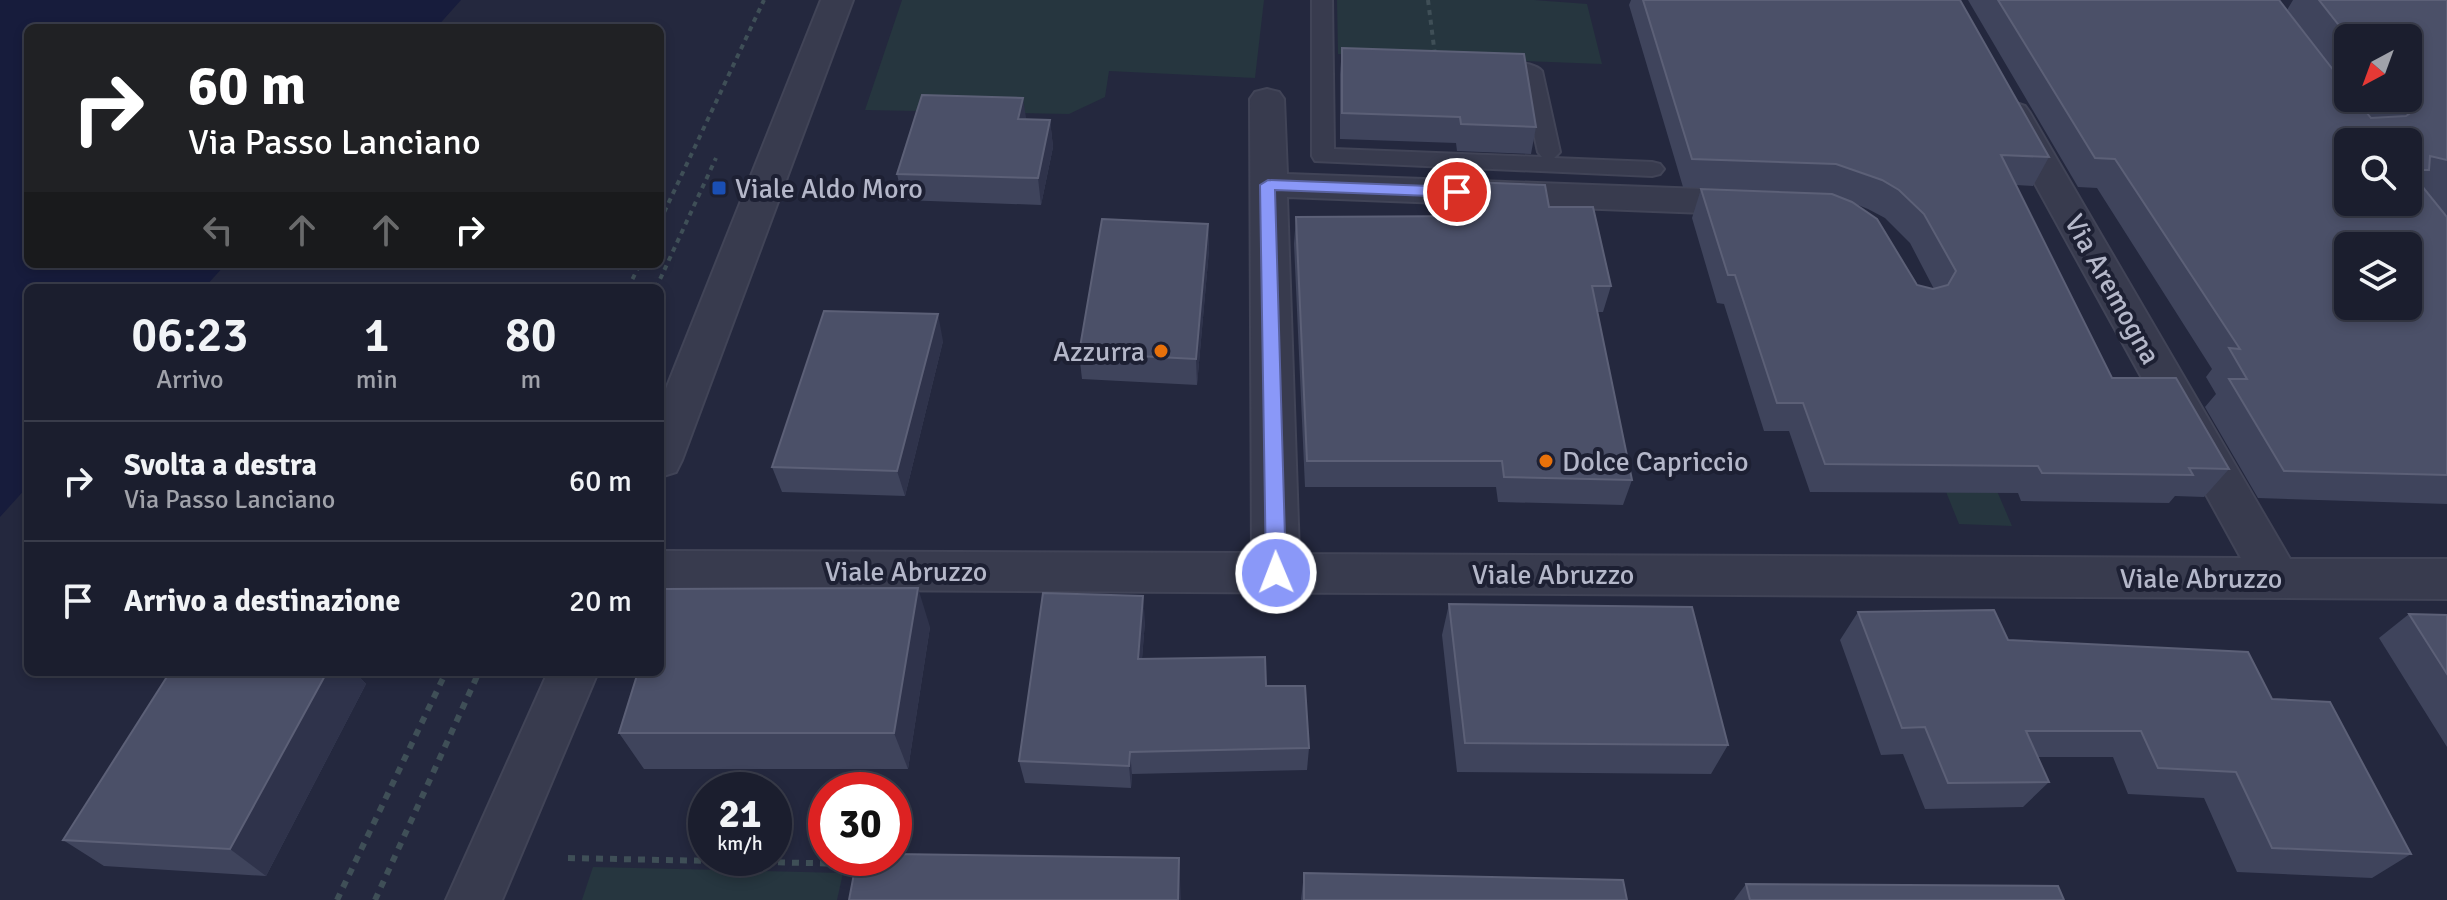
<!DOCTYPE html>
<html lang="it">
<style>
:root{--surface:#1b1e2e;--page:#282b3a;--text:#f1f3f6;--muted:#a0a2aa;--line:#393c4a}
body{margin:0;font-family:Signika,sans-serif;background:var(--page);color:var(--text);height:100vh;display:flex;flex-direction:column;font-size:30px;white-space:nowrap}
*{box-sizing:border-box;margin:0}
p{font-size:26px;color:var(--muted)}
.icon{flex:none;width:44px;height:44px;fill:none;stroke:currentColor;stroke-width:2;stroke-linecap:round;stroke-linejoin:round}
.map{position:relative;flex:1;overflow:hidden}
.side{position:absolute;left:24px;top:284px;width:640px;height:392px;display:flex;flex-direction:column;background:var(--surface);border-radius:12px;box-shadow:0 4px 12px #0003,0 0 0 2px var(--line)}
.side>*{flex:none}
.top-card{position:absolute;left:24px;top:24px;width:640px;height:244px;border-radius:12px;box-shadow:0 4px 12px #0003,0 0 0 2px var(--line);background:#202124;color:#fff;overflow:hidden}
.needle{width:52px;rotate:221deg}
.fabs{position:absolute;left:2334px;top:24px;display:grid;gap:16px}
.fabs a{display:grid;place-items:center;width:88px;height:88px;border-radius:12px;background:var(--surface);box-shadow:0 4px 12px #0003,0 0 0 2px var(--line);font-size:40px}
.speed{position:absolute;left:688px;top:772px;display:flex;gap:16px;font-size:40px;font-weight:700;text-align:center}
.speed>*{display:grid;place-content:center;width:104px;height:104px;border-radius:50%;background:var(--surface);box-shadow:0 4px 12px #0003,0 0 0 2px var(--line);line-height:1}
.speed small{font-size:20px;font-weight:400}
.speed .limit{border:12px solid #d22;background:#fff;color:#111}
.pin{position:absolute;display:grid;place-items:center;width:68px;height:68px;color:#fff;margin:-34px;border:4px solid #fff;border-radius:50%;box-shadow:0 2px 8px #0007}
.me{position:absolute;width:88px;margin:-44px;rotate:359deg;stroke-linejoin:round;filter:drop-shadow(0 0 6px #0008)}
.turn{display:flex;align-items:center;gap:28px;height:168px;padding:0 32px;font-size:36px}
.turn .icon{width:104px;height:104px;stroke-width:2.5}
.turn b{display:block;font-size:56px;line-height:68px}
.lanes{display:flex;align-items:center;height:76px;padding:0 32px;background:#0003;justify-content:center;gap:40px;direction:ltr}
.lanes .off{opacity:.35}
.eta{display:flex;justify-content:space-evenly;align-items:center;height:136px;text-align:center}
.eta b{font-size:48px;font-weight:600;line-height:56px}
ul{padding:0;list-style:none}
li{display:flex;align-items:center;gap:24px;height:120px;padding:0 32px;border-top:2px solid var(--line)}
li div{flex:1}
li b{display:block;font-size:30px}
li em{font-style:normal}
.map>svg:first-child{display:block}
.green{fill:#26363f}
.water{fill:#171c3c}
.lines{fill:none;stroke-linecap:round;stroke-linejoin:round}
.service-casing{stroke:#414457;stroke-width:4}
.minor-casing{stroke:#414457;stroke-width:4}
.tertiary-casing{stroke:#414457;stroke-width:4}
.path-far1{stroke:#3f4f57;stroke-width:4;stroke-dasharray:5 5;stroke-linecap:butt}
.path{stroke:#3f4f57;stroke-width:6;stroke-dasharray:7 7;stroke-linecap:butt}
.service{fill:#383b4e;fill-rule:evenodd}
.minor{fill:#383b4e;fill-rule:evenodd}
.tertiary{fill:#383b4e;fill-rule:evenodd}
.wall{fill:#3f445c;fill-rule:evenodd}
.shaded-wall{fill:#2f334b}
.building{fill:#4b5068;stroke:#5c6077;stroke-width:2;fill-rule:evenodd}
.route{fill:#8a98f8;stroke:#5a63a1;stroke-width:2}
.transit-dot{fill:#1a4fb4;stroke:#1d2033;stroke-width:3}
.food-dot{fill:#e8710a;stroke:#1d2033;stroke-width:3}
.labels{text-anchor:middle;stroke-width:8;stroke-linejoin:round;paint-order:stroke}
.poi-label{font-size:28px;fill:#b4b7c9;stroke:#1d2033;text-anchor:start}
.street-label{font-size:28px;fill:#b4b7c9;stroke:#1d2033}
</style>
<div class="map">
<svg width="2447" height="900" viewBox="0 0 2447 900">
<rect width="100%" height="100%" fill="#24283e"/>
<path class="green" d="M902,0H1264L1255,78L1109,71L1105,97L1069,114L865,110Z
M1337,0H1534L1587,4L1602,64L1338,54Z
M1884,338L1932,339L2012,526L1959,524Z
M593,867L843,873L837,900H582Z"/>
<path class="water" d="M0,0H461L436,28H28V264H226L204,288H28V486L0,517Z"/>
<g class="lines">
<defs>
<path id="service" d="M1312,0H1332L1334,149L1542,157L1538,152L1522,77L1491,75L1480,69C1490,58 1532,60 1542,71L1560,152L1554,158L1652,162L1660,164L1664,169L1660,174L1652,176L1315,161L1312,156Z"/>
<path id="minor" d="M1267,89L1279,92L1284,99L1287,174L1757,191L1770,194L1776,203L1770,212L1757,215L1287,197L1299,554L2241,558L1996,113L2001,106L2013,102L2025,106L2030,113L2290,559H2447V599L660,589V551L1252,553L1250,99L1255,92Z"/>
<path id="tertiary" d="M821,0H853L682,460L676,472L660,477V404Z
M548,672H598L502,900H446Z"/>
</defs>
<use href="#service" class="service-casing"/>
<use href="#minor" class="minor-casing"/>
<use href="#tertiary" class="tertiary-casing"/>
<path class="path-far1" d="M1428,0L1435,55
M660,221L764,0
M628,288L640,264
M656,288L716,158"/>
<path class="path" d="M568,858L857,864V868
M337,900L446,672
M375,900L479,672"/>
<use href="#service" class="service"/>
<use href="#minor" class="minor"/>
<use href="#tertiary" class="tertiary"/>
</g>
<path class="wall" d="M1631,0H1960L2049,157L2033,186L2016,185L2112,378L2229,469L2204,497L2175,496L2169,503L2021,501L2018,493L1810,492L1789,431H1764L1724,304L1717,303L1692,218L1701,189L1827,194L1683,187L1629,5ZM1853,203L1868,209L1885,218L1910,243L1934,289L1917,285Z
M1968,0H2279L2287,10L2293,0H2447V504L2258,498L2205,407L2216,394L2206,377L2212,369L2097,188L2078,187ZM2348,38H2408V98H2348Z
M1342,48L1536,127L1531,154L1457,151L1456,143L1340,139V74Z
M1026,120H1050L1053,147L1041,205L903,200L897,174Z
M1470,182L1549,207L1611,286L1603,312H1597L1632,480L1623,505L1498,502L1496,487H1305L1294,244L1296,217L1466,216L1465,208Z
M1208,224L1209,250L1197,385L1082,379L1079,353Z
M943,341L905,496L782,492L772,467Z
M1449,604L1728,745L1711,774L1457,772L1442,635Z
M1858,612L2008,640L2272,699L2411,854L2372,878L2237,872L2204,798L2128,794L2113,757H2038L2049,782L2023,807L1925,809L1903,754L1881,755L1840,640Z
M2409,614L2447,615V747L2379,638Z
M1145,621L1142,659L1266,686L1309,748L1307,770L1132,774L1131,788L1025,783L1019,761Z
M930,627L908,769H644L619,733Z
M170,672H355L366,684L266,876L104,866L63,840Z
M1304,873L1627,900H1301Z
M1746,884L2064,900H1734Z"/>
<path class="shaded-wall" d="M1023,98L1027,124L1018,119Z
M1050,120L1053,147L1041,205L1038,178Z
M1208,224L1209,250L1197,385L1196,359Z
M938,314L943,341L905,496L897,471Z
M918,588L930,627L908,769L894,733Z
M1143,596L1145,621L1140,683L1138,659Z
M327,672H355L366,684L266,876L230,849Z
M1130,752L1132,774L1131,788L1129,766Z
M1179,858L1181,900H1178Z"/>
<path class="building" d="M1643,0H1960L2049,157L2001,155L2112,378H2176L2229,469L2189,468L2193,475L2042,473L2038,466L1825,464L1803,403H1777L1735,275H1728L1701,189L1832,194L1852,202L1877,219L1917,285L1933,289L1948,285L1956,271L1924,214L1899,190L1882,180L1836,164L1692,159Z
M1998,0H2279L2348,89V98H2355L2371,118L2406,116L2409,114L2397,98H2408V38H2349L2319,0H2447V160L2430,156L2429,170H2415L2413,175L2447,217V475L2284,471L2229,379H2247L2229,348L2240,349L2115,159L2095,158ZM2348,142H2408V202H2348ZM2348,246H2408V306H2348Z
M1342,48L1524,54L1536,127L1461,124L1460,117L1342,113Z
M922,95L1023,98L1018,119L1050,120L1038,178L897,174Z
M1470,182L1545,185L1549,207H1593L1611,286H1592L1632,480L1504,477L1502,461H1307L1296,217L1475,216Z
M1102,219L1208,224L1196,359L1079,353Z
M824,311L938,314L897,471L772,467Z
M918,588L894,733H619L638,672H660V603L665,589Z
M1043,593L1143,596L1138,659L1265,657L1266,686H1305L1309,748L1130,752L1129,766L1019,761Z
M1449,604L1692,607L1728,745L1465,743Z
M1994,610L2008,640L2248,652L2272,699L2330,702L2411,854L2272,848L2236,772L2158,768L2141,731H2026L2049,782L1948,783L1925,727L1902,728L1858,612Z
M2409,614L2447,615V674Z
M170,672H327L230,849L63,840Z
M894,854L1179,858L1178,900H849L857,858H894Z
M1304,873L1623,880L1627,900H1304Z
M1746,884L2058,886L2064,900H1750Z"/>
<path class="route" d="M1268,180L1457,187L1465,192L1457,197L1275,190L1286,573L1283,578H1269L1266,573L1260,185Z"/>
<rect class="transit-dot" x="711" y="180" width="16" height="16" rx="4"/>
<g class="food-dot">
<circle cx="1161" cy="351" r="8"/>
<circle cx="1546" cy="461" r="8"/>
</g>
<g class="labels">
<g class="poi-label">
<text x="735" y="198">Viale Aldo Moro</text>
<text x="1145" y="361" text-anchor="end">Azzurra</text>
<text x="1562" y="471">Dolce Capriccio</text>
</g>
<g class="street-label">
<text transform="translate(2113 289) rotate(61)" y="10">Via Aremogna</text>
<text x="906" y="581">Viale Abruzzo</text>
<text x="1553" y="584">Viale Abruzzo</text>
<text x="2201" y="588">Viale Abruzzo</text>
</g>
</g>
</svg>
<div class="fabs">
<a><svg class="needle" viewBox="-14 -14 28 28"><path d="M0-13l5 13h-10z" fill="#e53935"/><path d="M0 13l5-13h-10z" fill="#a0a2aa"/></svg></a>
<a><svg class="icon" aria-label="search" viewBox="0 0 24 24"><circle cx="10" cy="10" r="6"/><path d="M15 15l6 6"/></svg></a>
<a><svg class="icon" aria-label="layers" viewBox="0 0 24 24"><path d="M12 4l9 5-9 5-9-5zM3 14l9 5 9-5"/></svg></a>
</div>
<div class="speed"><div>21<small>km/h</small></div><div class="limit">30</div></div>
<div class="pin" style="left:1457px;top:192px;background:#d93025"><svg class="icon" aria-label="arrive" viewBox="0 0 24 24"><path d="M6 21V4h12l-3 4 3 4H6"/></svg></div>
<svg class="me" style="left:1276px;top:573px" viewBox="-20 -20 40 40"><circle r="17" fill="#8a98f8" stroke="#fff" stroke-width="3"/><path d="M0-11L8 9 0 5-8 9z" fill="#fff"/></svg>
<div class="top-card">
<div class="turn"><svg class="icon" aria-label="right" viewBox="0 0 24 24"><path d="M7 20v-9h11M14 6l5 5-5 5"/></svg><div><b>60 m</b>Via Passo Lanciano</div></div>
<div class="lanes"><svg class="icon off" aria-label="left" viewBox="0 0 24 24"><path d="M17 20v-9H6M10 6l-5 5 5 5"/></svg><svg class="icon off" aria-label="ahead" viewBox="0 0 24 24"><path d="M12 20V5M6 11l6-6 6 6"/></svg><svg class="icon off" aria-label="ahead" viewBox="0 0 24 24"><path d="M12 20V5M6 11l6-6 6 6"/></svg><svg class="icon" aria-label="right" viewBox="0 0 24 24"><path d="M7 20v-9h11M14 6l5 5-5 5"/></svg></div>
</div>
<section class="side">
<div class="eta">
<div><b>06:23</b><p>Arrivo</p></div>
<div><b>1</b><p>min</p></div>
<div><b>80</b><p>m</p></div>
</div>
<ul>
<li><svg class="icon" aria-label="right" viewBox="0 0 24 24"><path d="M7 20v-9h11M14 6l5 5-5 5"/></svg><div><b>Svolta a destra</b><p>Via Passo Lanciano</p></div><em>60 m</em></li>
<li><svg class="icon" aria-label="arrive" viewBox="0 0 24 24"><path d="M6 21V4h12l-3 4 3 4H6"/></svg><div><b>Arrivo a destinazione</b></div><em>20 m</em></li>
</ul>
</section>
</div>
